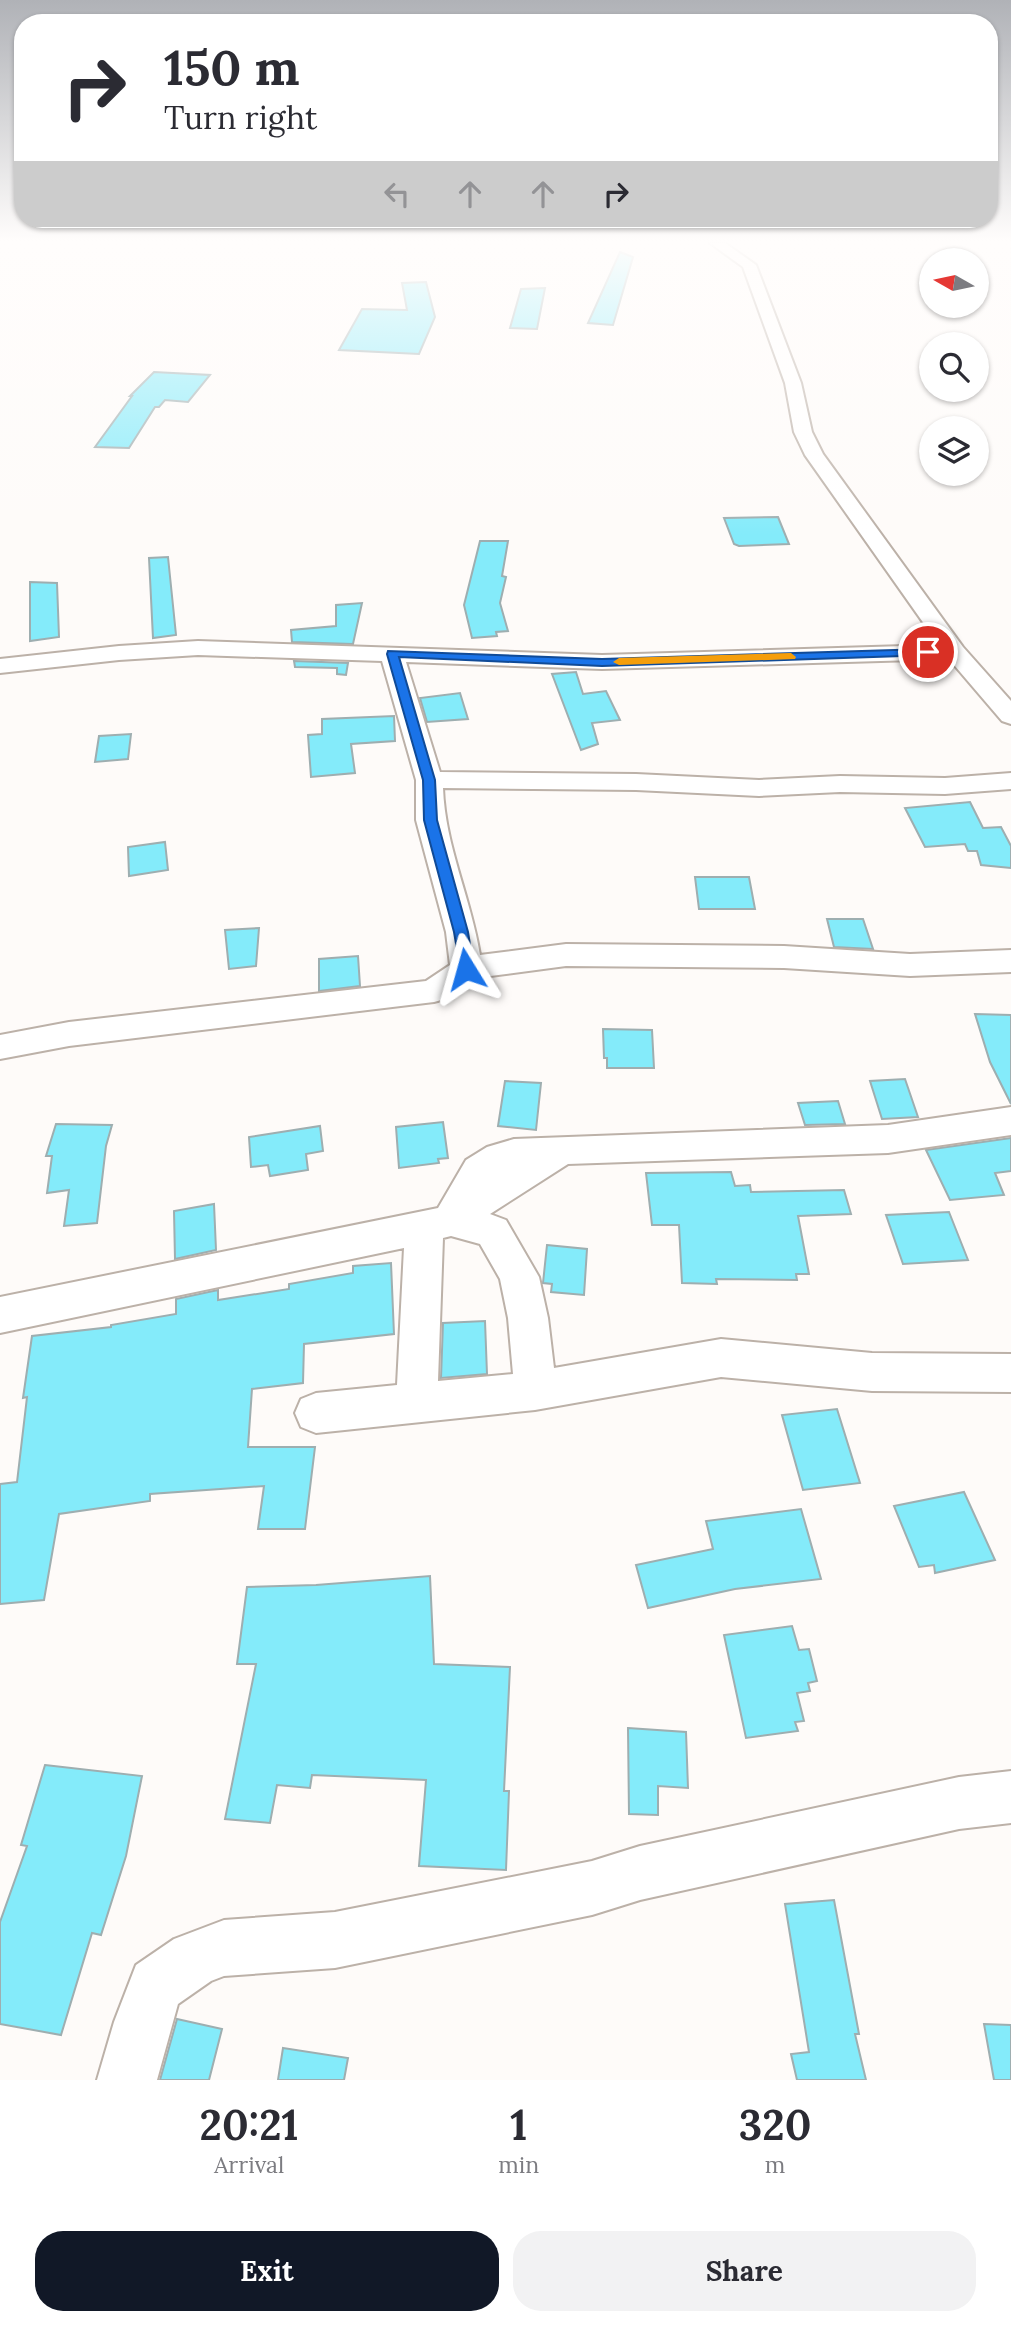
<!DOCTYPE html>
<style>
:root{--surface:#fff;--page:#f2f2f3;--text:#2b2b33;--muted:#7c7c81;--accent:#111827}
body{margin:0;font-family:Lora,serif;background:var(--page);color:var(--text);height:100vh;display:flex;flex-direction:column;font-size:26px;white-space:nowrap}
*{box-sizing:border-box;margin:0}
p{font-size:23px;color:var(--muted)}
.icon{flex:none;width:38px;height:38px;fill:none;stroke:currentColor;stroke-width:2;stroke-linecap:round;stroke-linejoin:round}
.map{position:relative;height:2080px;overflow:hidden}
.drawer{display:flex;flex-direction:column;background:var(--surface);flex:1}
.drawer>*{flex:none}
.guide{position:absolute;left:14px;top:14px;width:984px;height:214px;border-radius:28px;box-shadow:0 2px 5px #0004;background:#fff;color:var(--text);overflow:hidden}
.needle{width:46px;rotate:279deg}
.controls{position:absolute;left:919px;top:248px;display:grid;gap:14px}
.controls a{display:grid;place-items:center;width:70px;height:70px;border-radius:50%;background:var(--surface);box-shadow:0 2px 5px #0004;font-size:35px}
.pin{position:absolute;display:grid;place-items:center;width:60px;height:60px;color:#fff;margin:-30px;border:4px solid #fff;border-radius:50%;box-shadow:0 2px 7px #0007}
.me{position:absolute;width:77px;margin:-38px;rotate:352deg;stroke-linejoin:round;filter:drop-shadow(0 0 5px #0008)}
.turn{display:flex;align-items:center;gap:24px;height:147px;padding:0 35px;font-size:32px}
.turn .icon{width:91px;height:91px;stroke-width:2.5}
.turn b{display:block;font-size:49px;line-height:60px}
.lanes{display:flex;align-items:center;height:66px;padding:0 35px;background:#0003;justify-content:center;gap:35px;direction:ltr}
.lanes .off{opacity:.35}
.eta{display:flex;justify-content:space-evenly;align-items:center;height:119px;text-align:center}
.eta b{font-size:42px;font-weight:700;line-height:49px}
.action{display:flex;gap:14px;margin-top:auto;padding:14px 35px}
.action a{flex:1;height:80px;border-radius:28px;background:var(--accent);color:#fff;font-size:28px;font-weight:700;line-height:80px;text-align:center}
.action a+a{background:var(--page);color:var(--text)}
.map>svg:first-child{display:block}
.building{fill:#84ebfa;stroke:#9eaeb0;stroke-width:2}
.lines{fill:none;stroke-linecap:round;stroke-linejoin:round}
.minor-casing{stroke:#bcb1a8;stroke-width:4}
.minor{fill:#fff;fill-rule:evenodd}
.route{fill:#1a73e8;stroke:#114b97;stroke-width:2}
.slow{fill:#f59e0b}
</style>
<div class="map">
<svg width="1011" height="2080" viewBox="0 0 1011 2080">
<rect width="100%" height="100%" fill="#fefbf9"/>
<path class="building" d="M620,252L633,257L613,325L588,323Z
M426,282L435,317L419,354L339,350L362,309L407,310L402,283Z
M545,288L537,329L510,328L521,289Z
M154,372L210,375L188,402L165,400L159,407H155L129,448L95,447L132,396H130Z
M778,517L789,544L739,546L734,544L724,518Z
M480,541H508L502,576L506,577L500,603L508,631L496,632L497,636L472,638L464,605Z
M168,557L176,635L153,638L149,558Z
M30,582L57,583L59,637L30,641Z
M362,603L353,644L292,642L291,630L336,626V605Z
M294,661L348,663L346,675L337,674V668L295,667Z
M576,672L583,694L606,691L620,720L592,723L598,744L581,750L552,674Z
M460,693L468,719L427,722L420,698Z
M394,716L395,741L351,744L355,773L311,777L308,735L322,734V719Z
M131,734L128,759L95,762L99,736Z
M970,802L983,828L1001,827L1011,846V868L981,865L977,851H968L965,844L925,847L905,808Z
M165,842L168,870L129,876L128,847Z
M695,877H749L755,909H699Z
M827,919H863L873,949L834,947Z
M259,928L256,966L229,969L225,930Z
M358,956L360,986L319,991V959Z
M975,1014L1011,1015V1104L990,1062Z
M603,1029L652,1030L654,1068H607V1058H604Z
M905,1079L918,1117L882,1119L870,1081Z
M505,1081L541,1083L536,1130L498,1126Z
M838,1101L845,1124L805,1125L798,1103Z
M443,1122L448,1158L438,1159L439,1163L399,1168L396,1127Z
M56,1124L112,1125L106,1146L97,1223L64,1226L69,1190L47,1193L52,1156H46Z
M320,1126L323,1151L306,1154L308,1170L270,1176L268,1165L251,1167L249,1137Z
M1011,1138V1171L995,1173L1004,1195L950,1200L926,1150Z
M731,1172L735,1186L750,1185L751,1192L844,1190L851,1214L798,1216L809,1274H796L797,1280L716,1279L717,1284L682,1283L679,1225H652L646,1173Z
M214,1204L216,1250L175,1259L174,1211Z
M949,1212L968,1260L903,1264L886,1215Z
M547,1245L587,1249L584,1295L551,1292L552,1284L543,1283Z
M391,1263L394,1334L304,1344L303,1383L252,1389L248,1447H315L305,1529H258L264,1486L150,1494V1501L59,1514L44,1600L0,1604V1484L17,1482L27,1397L23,1398L32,1336L111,1327V1325L176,1314V1299L218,1290V1300L289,1289V1284L353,1273V1266Z
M485,1321L487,1374L441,1378L443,1323Z
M837,1409L860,1483L803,1490L782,1415Z
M964,1492L995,1560L935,1573L934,1565L919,1567L894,1506Z
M801,1509L821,1579L735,1589L648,1608L636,1565L713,1549L706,1521Z
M430,1576L434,1664L510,1667L504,1791H509L506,1870L419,1866L426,1780L312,1775L310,1788L277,1785L270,1823L225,1819L256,1664H237L247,1587L316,1585Z
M792,1626L799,1650L809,1649L817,1681L808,1683L810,1691L797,1693L804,1721L795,1722L798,1731L746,1738L724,1635Z
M628,1728L686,1732L688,1788L658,1786V1815L629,1814Z
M45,1765L142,1776L126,1856L101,1935L92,1933L61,2035L0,2024V1922L27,1846L21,1845Z
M834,1900L859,2034H855L866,2080H797L791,2054L809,2052L785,1904Z
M177,2019L222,2029L209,2080H160Z
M984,2024L1011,2025V2080H994Z
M283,2048L348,2058L344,2080H278Z"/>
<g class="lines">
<defs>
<path id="minor" d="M710,243H725L756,265L801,383L812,432L823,454L963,647L1011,701V724L1002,721L949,659L602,669L406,662L440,772L636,774L759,780L840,776L945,778L1011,773V789L945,794L840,792L759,796L636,790L443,788C445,846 471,898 480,955L566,944L784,946L910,954L1011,950V972L910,976L784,968L566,966L475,978L445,999L434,1002L69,1046L0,1059V1035L69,1022L426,981L450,965L446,932L416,820V780L382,661L198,655L119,660L0,673V659L119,646L198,641L602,655L939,645L805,455L794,432L785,383L743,267Z
M1011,1107V1135L888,1153L568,1164L490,1214L506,1220L539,1277L548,1318L554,1368L721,1339L872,1353L1011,1354V1392L872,1391L721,1377L535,1410L316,1433L301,1427L295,1413L301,1399L316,1393L397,1385L404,1248L0,1333V1297L438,1208L466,1160L487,1147L514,1139L888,1125ZM451,1236L480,1244L500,1279L508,1318L513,1374L438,1381L443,1238Z
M1011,1771V1823L959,1829L640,1900L592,1915L335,1968L224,1976L211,1981L178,2004L157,2080H97L114,2022L136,1965L174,1939L224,1920L335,1912L592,1861L640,1846L959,1777Z"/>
</defs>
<use href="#minor" class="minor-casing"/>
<use href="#minor" class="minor"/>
</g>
<linearGradient id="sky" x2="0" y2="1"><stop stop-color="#b0b2b7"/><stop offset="0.45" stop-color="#fffdfc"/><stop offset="1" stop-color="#fffdfc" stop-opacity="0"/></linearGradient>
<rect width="1011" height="535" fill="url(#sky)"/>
<path class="route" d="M928,649L933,652L932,655L602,666L399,657L435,780L437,820L468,932L474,969L466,974L461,973L454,932L424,820L423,780L387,654L388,651L602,659Z"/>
<path class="slow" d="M791,653L796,657L795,659L619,665L613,662L619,658Z"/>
</svg>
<div class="controls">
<a><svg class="needle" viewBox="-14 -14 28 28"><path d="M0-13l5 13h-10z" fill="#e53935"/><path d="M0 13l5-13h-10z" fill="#7c7c81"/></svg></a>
<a><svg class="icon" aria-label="search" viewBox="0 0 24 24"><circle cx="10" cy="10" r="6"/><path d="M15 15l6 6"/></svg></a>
<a><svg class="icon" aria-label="layers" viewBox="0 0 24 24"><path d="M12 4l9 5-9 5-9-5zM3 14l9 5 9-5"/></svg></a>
</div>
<div class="pin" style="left:928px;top:652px;background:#d93025"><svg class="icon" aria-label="arrive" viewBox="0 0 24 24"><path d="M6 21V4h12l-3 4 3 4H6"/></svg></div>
<svg class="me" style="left:466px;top:969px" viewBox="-20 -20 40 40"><path d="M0-17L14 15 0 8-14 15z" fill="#1a73e8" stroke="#fff" stroke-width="4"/></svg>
<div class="guide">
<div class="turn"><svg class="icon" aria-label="right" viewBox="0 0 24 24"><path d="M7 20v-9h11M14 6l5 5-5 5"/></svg><div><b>150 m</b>Turn right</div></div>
<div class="lanes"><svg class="icon off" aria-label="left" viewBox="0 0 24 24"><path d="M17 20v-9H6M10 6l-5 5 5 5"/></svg><svg class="icon off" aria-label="ahead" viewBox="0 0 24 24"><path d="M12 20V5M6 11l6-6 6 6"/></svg><svg class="icon off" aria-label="ahead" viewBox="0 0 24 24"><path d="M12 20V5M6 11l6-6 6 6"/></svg><svg class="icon" aria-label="right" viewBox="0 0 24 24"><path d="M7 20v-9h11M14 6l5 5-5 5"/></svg></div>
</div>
</div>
<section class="drawer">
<div class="eta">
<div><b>20:21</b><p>Arrival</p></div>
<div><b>1</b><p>min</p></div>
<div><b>320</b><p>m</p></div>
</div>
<div class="action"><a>Exit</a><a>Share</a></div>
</section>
